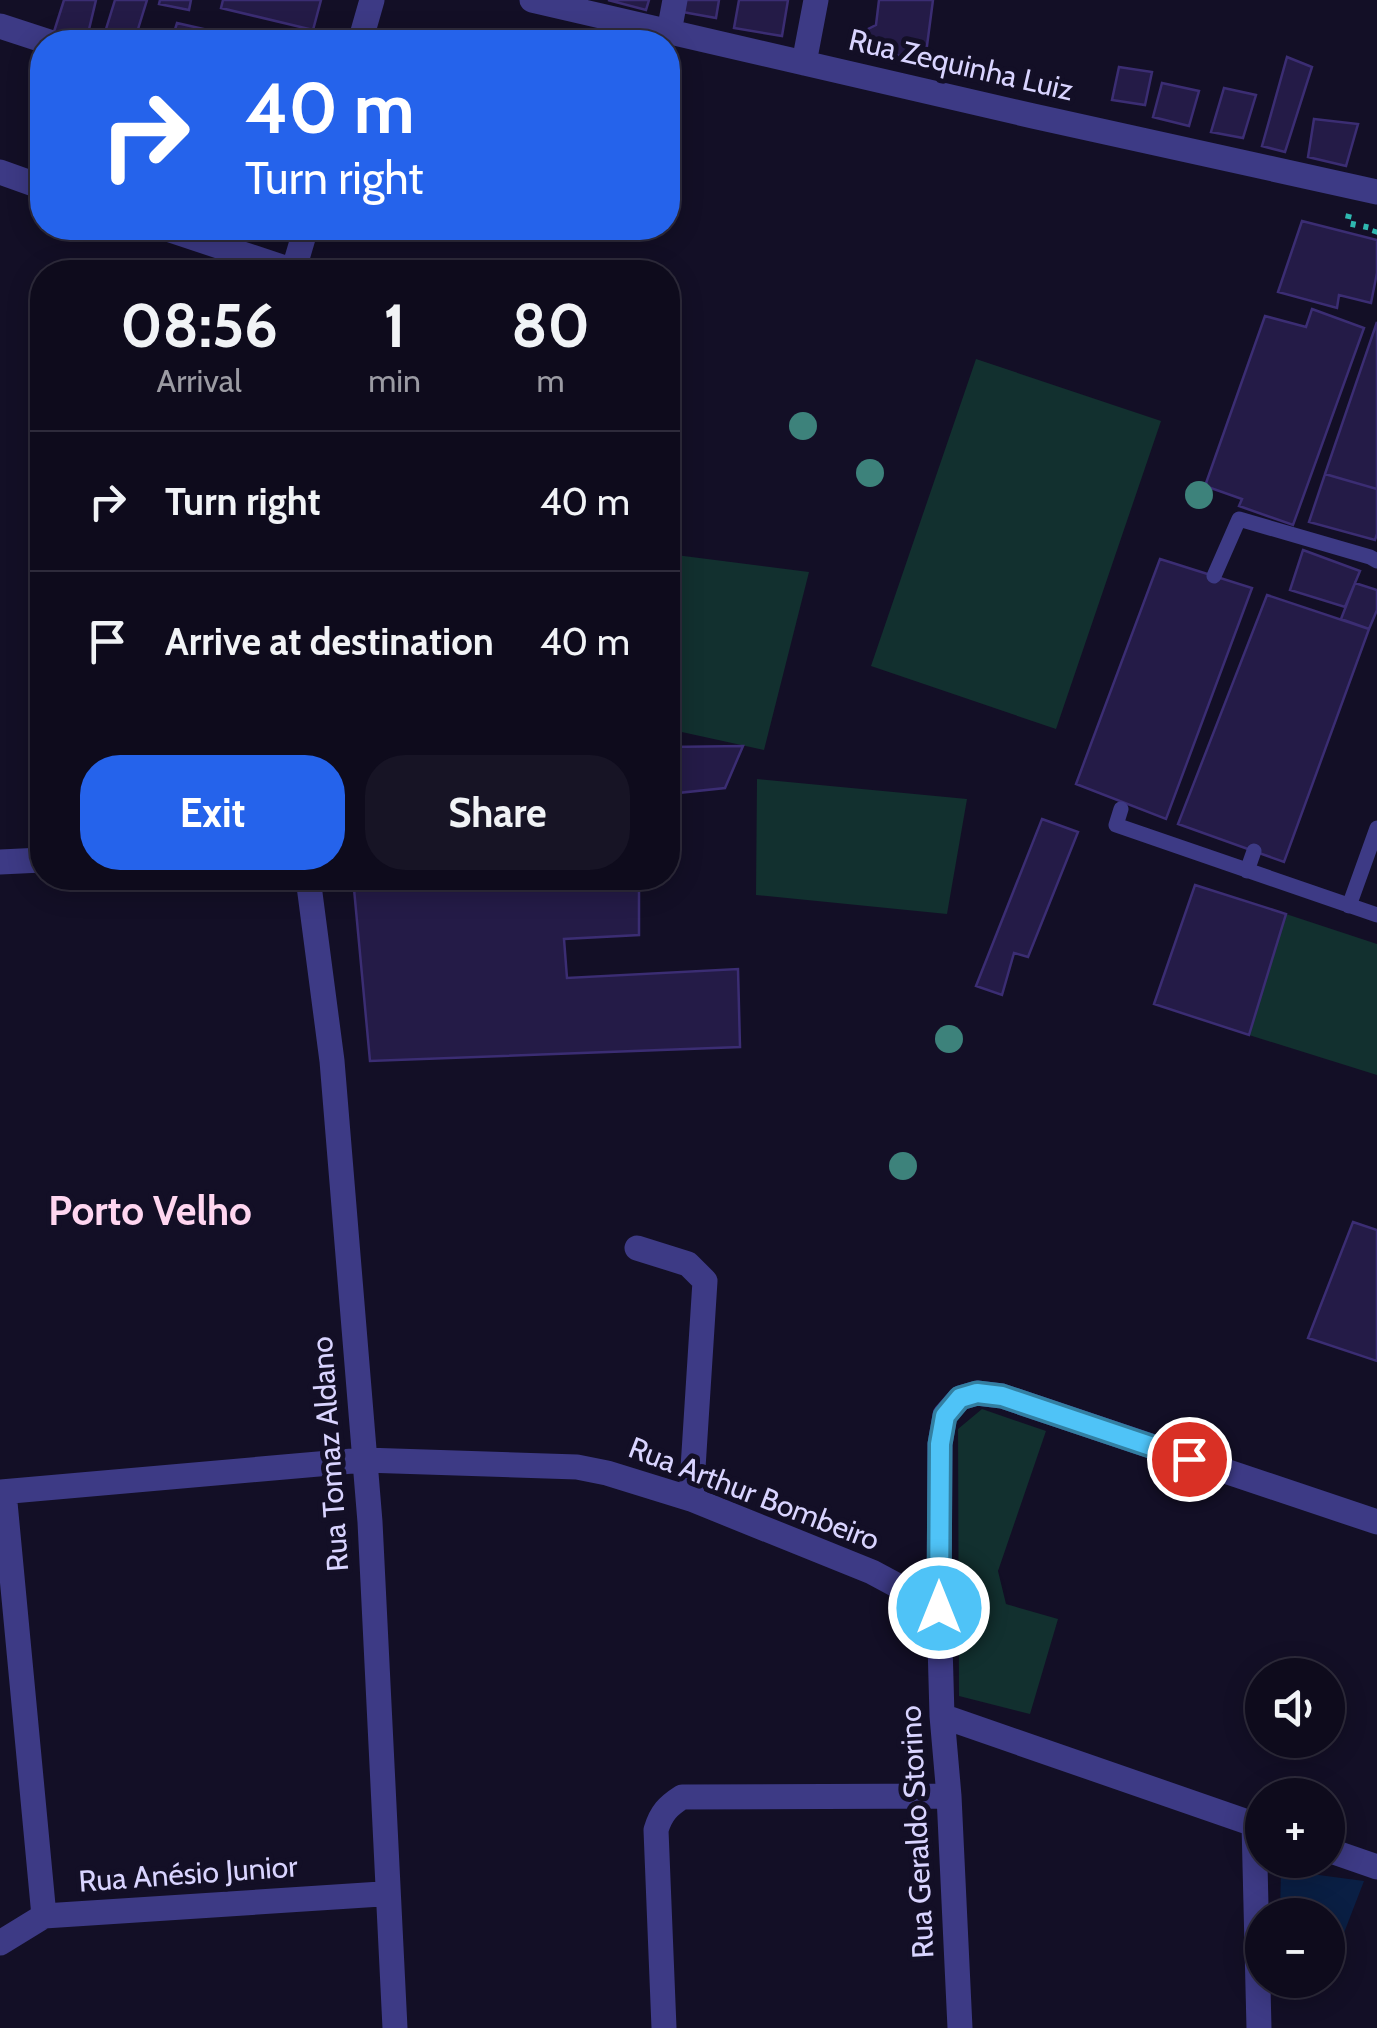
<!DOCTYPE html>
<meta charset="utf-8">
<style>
:root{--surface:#0e0b1c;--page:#171425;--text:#f1f3f6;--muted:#9b9ba3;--line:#2e2b3b;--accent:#2563eb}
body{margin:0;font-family:Cabin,sans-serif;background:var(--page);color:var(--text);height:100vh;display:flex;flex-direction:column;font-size:38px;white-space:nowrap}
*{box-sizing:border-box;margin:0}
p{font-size:32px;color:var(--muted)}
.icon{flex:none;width:55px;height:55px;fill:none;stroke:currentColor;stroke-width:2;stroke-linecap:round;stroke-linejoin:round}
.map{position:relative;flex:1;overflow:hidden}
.drawer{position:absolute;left:30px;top:260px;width:650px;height:630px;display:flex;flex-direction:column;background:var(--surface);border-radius:40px;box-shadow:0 5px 25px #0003,0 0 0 2px var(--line)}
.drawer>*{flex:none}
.hud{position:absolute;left:30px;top:30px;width:650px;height:210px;border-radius:40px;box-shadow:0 5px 25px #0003,0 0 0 2px var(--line);background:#2563eb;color:#fff;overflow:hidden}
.tools{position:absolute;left:1245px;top:1658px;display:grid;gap:20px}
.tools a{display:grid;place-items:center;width:100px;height:100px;border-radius:50%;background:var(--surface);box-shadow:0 5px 25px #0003,0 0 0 2px var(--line);font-size:50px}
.pin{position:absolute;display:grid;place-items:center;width:85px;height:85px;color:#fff;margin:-42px;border:5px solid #fff;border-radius:50%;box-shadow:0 2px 10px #0007}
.me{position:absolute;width:110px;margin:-55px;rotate:0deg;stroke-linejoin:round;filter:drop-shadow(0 0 8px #0008)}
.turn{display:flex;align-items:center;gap:35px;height:210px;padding:0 50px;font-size:45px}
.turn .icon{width:130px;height:130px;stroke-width:2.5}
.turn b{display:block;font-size:70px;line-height:85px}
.eta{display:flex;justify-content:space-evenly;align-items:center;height:170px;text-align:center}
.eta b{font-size:60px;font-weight:700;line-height:70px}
.button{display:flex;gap:20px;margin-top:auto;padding:20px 50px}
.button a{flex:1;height:115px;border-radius:40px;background:var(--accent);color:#fff;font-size:40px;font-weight:700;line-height:115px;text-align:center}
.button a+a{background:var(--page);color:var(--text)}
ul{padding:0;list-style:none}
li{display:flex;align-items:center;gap:30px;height:140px;padding:0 50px;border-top:2px solid var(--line)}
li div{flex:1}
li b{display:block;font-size:38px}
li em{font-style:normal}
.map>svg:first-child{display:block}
.green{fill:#12302f}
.water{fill:#0a1f44}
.building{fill:#241b47;stroke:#3b2d73;stroke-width:2.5}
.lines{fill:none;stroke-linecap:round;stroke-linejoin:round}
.path{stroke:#2fb8b0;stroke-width:6;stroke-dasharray:5 8;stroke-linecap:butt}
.service{stroke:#3d3a85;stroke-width:15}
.minor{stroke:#3d3a85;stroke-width:25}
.tree{fill:#3d827b}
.route-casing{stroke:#337fa1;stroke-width:25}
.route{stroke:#4fc3f7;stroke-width:18}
.labels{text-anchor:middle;stroke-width:10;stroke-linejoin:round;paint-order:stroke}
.street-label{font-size:30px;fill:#d9d4ff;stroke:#130f26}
.district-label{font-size:40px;font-weight:bold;fill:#ffd6f0;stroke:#130f26}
</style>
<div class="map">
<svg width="1377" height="2028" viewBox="0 0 1377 2028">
<rect width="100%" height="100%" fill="#130f26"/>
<path class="green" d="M976,359L1161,421L1056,729L871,666Z
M668,554L809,572L764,750L668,729Z
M757,779L967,799L947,914L756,895Z
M1286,914L1377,944V1075L1249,1035Z
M982,1409L1046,1431L998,1571L1006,1604L1058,1619L1030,1714L959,1696L958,1429Z"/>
<path class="water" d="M1281,1870L1364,1881L1330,1969H1328V1915H1280Z"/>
<path class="building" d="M64,0H96L86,42H66L52,38Z
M115,0H147L134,42H102Z
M160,0H191L189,10L159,4Z
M223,0H321L313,30L221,8Z
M608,0H649L646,10Z
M679,0H719L716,18L677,11Z
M739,0H788L782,36L734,28Z
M879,0H933L925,61L864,49V31L876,25Z
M177,23L212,31L207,42H171Z
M1287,57L1312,67L1285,152L1262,146Z
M1119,67L1152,72L1145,105L1112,100Z
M1162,83L1199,91L1189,126L1153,117Z
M1224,88L1256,95L1243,138L1211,132Z
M1314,119L1358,124L1346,166L1308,157Z
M1302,221L1377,240V273L1371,303L1339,295L1337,308L1278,292Z
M1312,309L1364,328L1293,525L1239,506L1242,499L1205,486L1265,316L1306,327Z
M1312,309L1364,328L1293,525L1239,506L1242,499L1205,486L1265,316L1306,327Z
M1377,322V489L1325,474Z
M1377,322V489L1325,474Z
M1325,474L1377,489V534L1375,540L1309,522Z
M1303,550L1360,571L1345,607L1290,590Z
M1160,559L1252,588L1166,819L1076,784Z
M1160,559L1252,588L1166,819L1076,784Z
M1355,583L1377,590V610L1369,629L1341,619Z
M1267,595L1369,629L1284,862L1178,824Z
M1267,595L1369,629L1284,862L1178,824Z
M743,746L725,788L668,794V747Z
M1042,819L1078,832L1028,957L1014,953L1002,995L976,986Z
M1042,819L1078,832L1028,957L1014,953L1002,995L976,986Z
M353,878H639V935L564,939L567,978L738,969L740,1047L370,1061Z
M1195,885L1286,914L1249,1035L1154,1004Z
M1195,885L1286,914L1249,1035L1154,1004Z
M1353,1222L1377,1230V1361L1308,1338Z"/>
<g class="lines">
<path class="path" d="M1349,214L1347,223L1376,229L1373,239"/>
<path class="service" d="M1214,576L1239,519L1370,557L1377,561
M1121,809L1116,825L1377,915
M1247,871L1254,851
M1349,906L1377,828"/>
<path class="minor" d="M532,0L1033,116L1377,192
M0,26L49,42
M669,32L675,0
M360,42L372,0
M804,63L816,0
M0,172L42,187
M164,228L294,271
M293,272L306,228
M0,862L42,860
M308,878L332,1061L370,1522L395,2028
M637,1248L688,1264L705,1281L691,1499
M0,1492L364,1460L577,1467L607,1473L691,1499L872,1572L939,1608
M4,1492L44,1916
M942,1716L1262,1827
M1254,1824L1259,2028
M1328,1850L1377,1867
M0,1943L44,1916L381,1894L388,1896
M664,2028L656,1830C661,1813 668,1806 682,1797L949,1796
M960,2028L949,1796L942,1716L939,1608L940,1444L945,1415L960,1398L977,1393L1002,1396L1377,1522"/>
</g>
<g class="tree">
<circle cx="803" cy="426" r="14"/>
<circle cx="870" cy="473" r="14"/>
<circle cx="1199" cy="495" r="14"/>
<circle cx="949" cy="1039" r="14"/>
<circle cx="903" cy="1166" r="14"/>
</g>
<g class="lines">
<defs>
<path id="route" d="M939,1608L940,1444L945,1416L960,1398L977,1393L1002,1396L1189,1459"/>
</defs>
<use href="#route" class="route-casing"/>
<use href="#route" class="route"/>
</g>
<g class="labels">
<g class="street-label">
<text transform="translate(961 65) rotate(13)" y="10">Rua Zequinha Luiz</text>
<text transform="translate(330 1454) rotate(-94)" y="10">Rua Tomaz Aldano</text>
<text transform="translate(754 1494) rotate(21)" y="10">Rua Arthur Bombeiro</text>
<text transform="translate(917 1832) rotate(-93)" y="10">Rua Geraldo Storino</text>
<text transform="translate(188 1874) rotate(-4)" y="10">Rua Anésio Junior</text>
</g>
<g class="district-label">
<text x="150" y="1225">Porto Velho</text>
</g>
</g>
</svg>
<div class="tools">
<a><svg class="icon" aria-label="sound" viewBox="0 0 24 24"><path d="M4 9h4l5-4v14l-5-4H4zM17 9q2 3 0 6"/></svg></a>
<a>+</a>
<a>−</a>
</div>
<div class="pin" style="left:1189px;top:1459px;background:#d93025"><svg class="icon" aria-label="arrive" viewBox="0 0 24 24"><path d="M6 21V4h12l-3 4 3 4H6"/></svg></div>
<svg class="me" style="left:939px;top:1608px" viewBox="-20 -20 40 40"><circle r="17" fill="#4fc3f7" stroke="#fff" stroke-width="3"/><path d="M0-11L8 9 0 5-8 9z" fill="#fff"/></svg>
<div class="hud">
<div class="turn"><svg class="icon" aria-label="right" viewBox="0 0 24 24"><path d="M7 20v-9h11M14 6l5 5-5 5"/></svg><div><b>40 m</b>Turn right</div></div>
</div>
<section class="drawer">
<div class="eta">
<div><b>08:56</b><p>Arrival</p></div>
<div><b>1</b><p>min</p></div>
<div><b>80</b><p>m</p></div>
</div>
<ul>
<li><svg class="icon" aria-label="right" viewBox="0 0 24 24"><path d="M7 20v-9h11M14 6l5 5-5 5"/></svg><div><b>Turn right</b></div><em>40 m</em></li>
<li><svg class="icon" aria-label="arrive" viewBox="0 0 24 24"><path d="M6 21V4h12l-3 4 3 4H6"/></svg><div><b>Arrive at destination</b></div><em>40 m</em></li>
</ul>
<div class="button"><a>Exit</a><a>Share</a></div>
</section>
</div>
